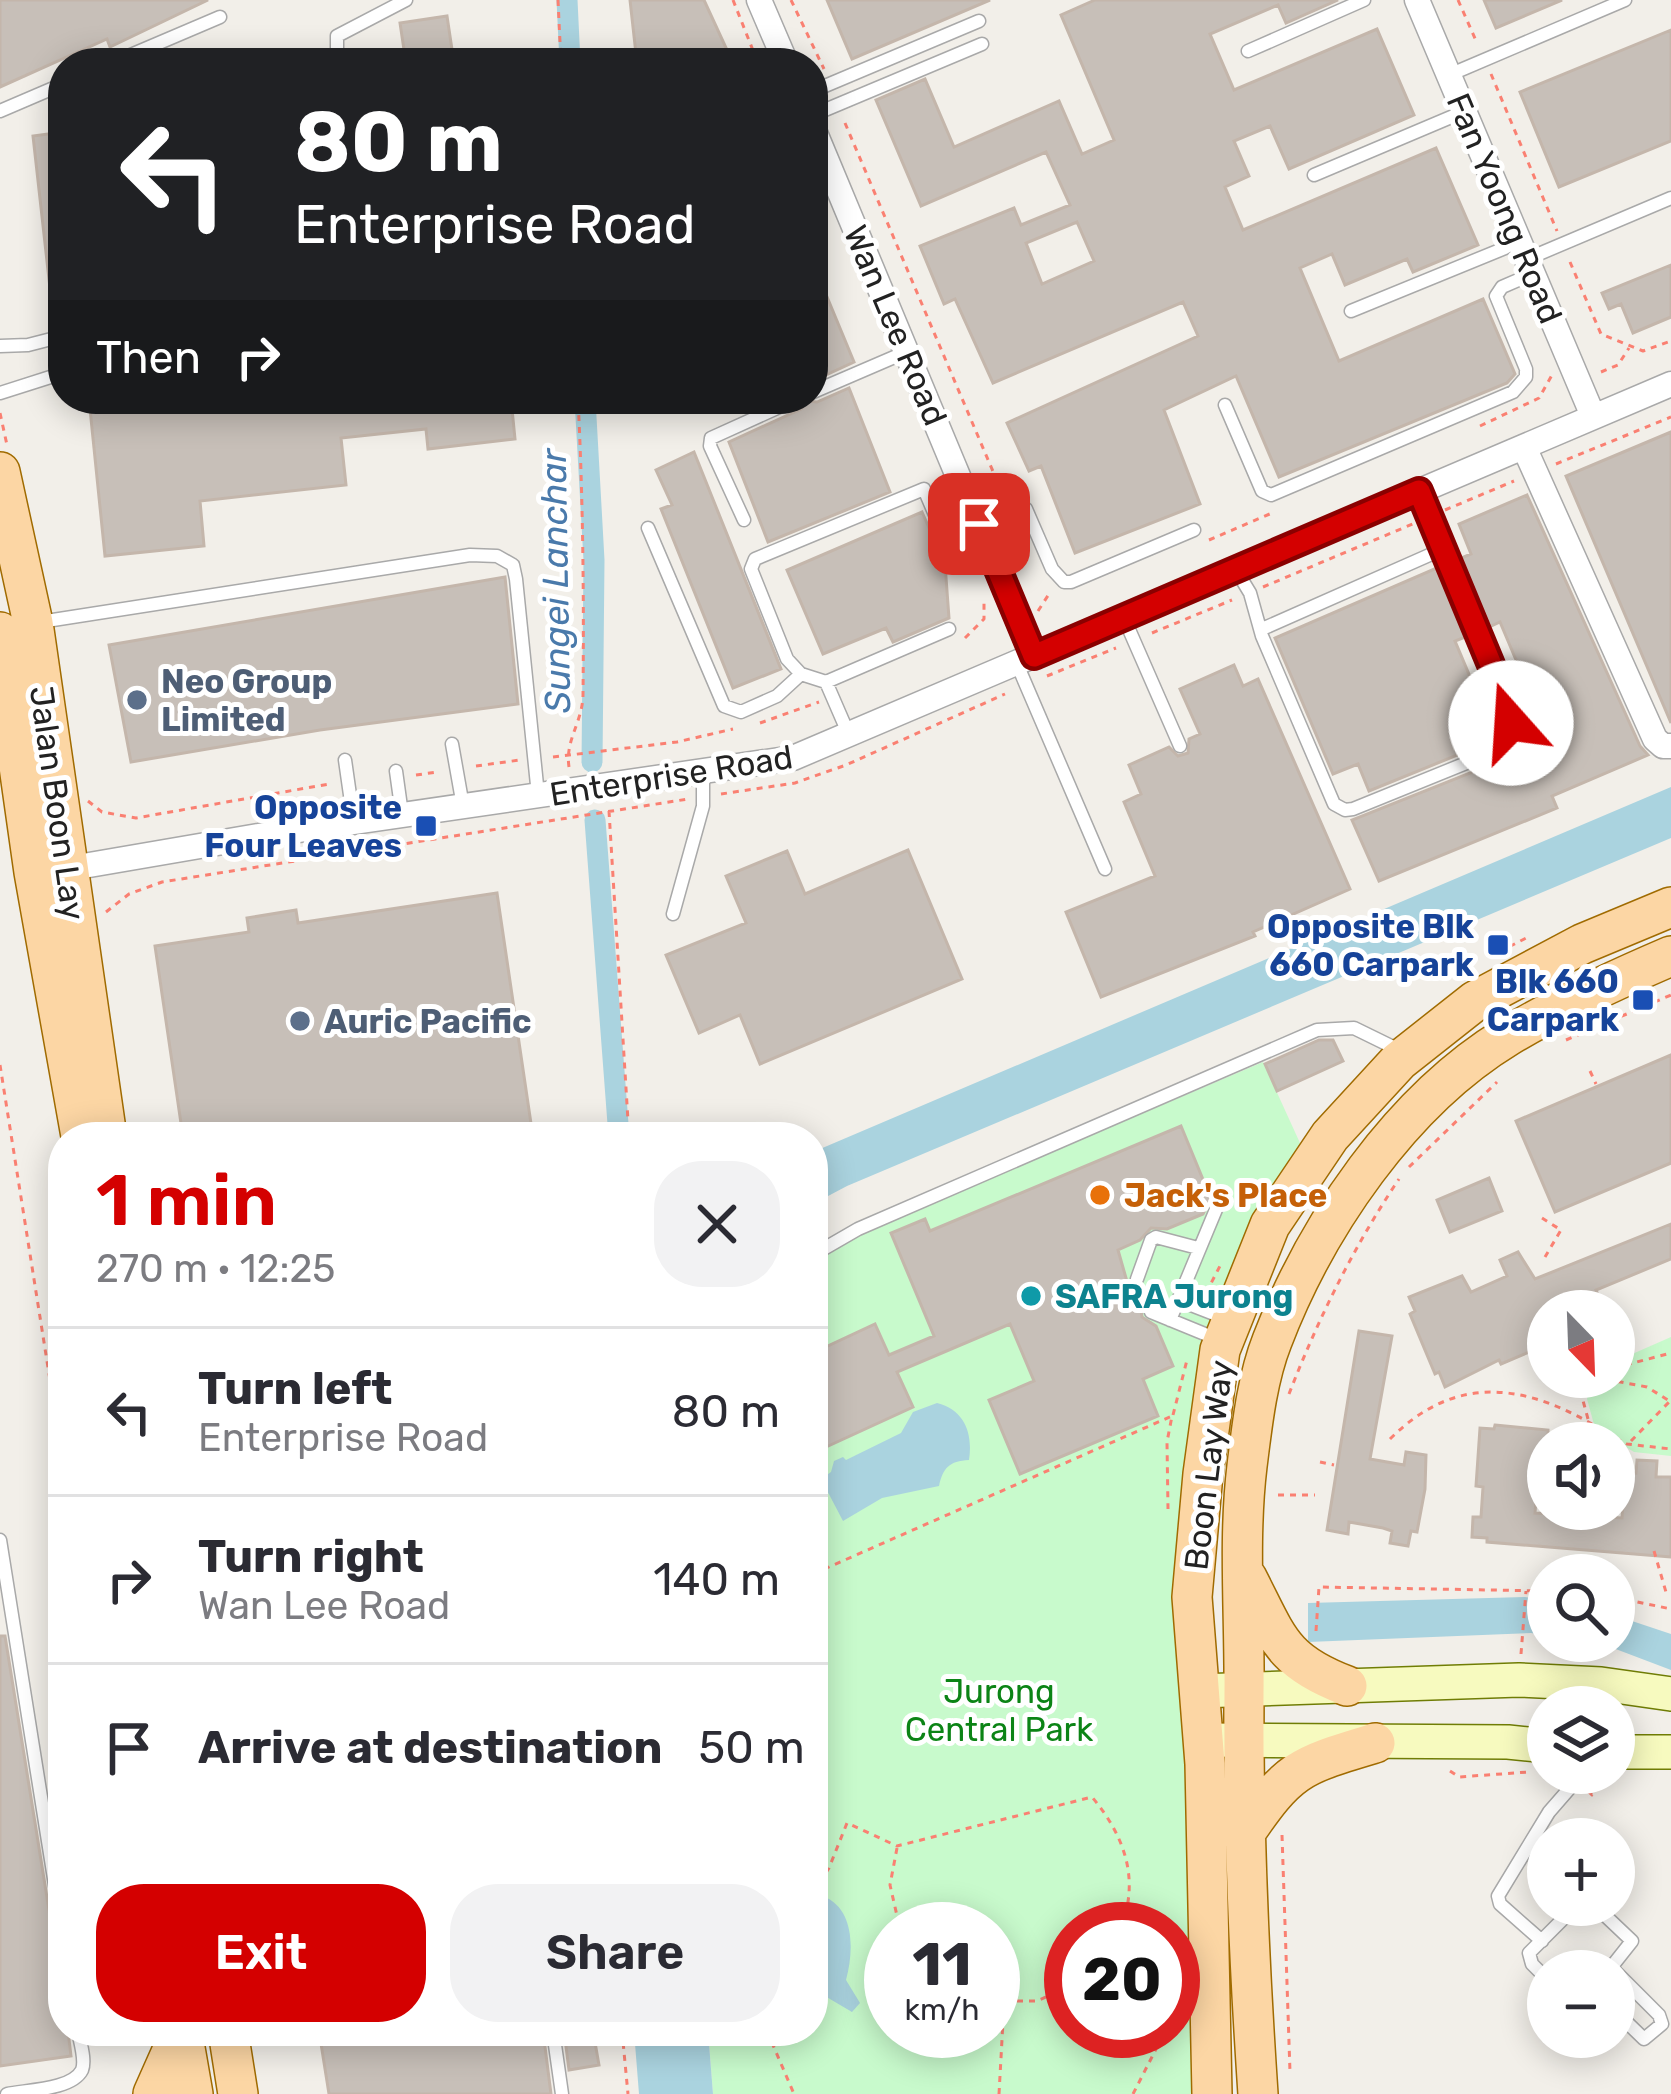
<!DOCTYPE html>
<meta charset="utf-8">
<style>
:root{--surface:#fff;--page:#f2f2f3;--text:#2b2b33;--muted:#7c7c81;--line:#e1e1e2;--accent:#d40000}
body{margin:0;font-family:Rubik,sans-serif;background:var(--page);color:var(--text);height:100vh;display:flex;flex-direction:column;font-size:45px;white-space:nowrap}
*{box-sizing:border-box;margin:0}
p{font-size:39px;color:var(--muted)}
.icon{flex:none;width:66px;height:66px;fill:none;stroke:currentColor;stroke-width:2;stroke-linecap:round;stroke-linejoin:round}
.map{position:relative;flex:1;overflow:hidden}
.side{position:absolute;left:48px;top:1122px;width:780px;height:924px;display:flex;flex-direction:column;background:var(--surface);border-radius:48px;box-shadow:0 6px 30px #0003}
.side>*{flex:none}
.guide{position:absolute;left:48px;top:48px;width:780px;height:366px;border-radius:48px;box-shadow:0 6px 30px #0003;background:#202124;color:#fff;overflow:hidden}
.needle{width:78px;rotate:157deg}
.buttons{position:absolute;left:1527px;top:1290px;display:grid;gap:24px}
.buttons a{display:grid;place-items:center;width:108px;height:108px;border-radius:50%;background:var(--surface);box-shadow:0 6px 30px #0003;font-size:60px}
.speed{position:absolute;left:864px;top:1902px;display:flex;gap:24px;font-size:60px;font-weight:700;text-align:center}
.speed>*{display:grid;place-content:center;width:156px;height:156px;border-radius:50%;background:var(--surface);box-shadow:0 6px 30px #0003;line-height:1}
.speed small{font-size:30px;font-weight:400}
.speed .limit{border:18px solid #d22;background:#fff;color:#111}
.pin{position:absolute;display:grid;place-items:center;width:102px;height:102px;color:#fff;margin:-51px;border-radius:24px;box-shadow:0 6px 18px #0006}
.me{position:absolute;width:132px;margin:-66px;rotate:341deg;stroke-linejoin:round;filter:drop-shadow(0 0 9px #0008)}
.turn{display:flex;align-items:center;gap:42px;height:252px;padding:0 48px;font-size:54px}
.turn .icon{width:156px;height:156px;stroke-width:2.5}
.turn b{display:block;font-size:84px;line-height:102px}
.then{display:flex;align-items:center;height:114px;padding:0 48px;background:#0003;gap:24px;font-size:45px}
.round{display:grid;place-items:center;flex:none;width:126px;height:126px;border-radius:48px;background:var(--page)}
.overview{display:flex;align-items:center;justify-content:space-between;height:204px;padding:0 48px}
h1{font-size:72px;font-weight:600;line-height:90px;color:var(--accent)}
.primary-button{display:flex;gap:24px;margin-top:auto;padding:24px 48px}
.primary-button a{flex:1;height:138px;border-radius:48px;background:var(--accent);color:#fff;font-size:48px;font-weight:600;line-height:138px;text-align:center}
.primary-button a+a{background:var(--page);color:var(--text)}
ul{padding:0;list-style:none}
li{display:flex;align-items:center;gap:36px;height:168px;padding:0 48px;border-top:3px solid var(--line)}
li div{flex:1}
li b{display:block;font-size:45px}
li em{font-style:normal}
.map>svg:first-child{display:block}
.park{fill:#c8facc;fill-rule:evenodd}
.water{fill:#aad3df}
.lines{fill:none;stroke-linecap:round;stroke-linejoin:round}
.canal{stroke:#aad3df;stroke-width:21}
.building{fill:#c7bfb8;stroke:#c4b6ab;stroke-width:3;fill-rule:evenodd}
.lane-casing{stroke:#a9a9a9;stroke-width:15}
.street-casing{stroke:#a9a9a9;stroke-width:27}
.secondary-casing{stroke:#707d05;stroke-width:36}
.primary-casing{stroke:#a06b00;stroke-width:42}
.path{stroke:#fa8072;stroke-width:3;stroke-dasharray:6 6;stroke-linecap:butt}
.lane{stroke:#fff;stroke-width:12}
.street{stroke:#fff;stroke-width:24}
.secondary{stroke:#f7fabf;stroke-width:33}
.primary{stroke:#fcd6a4;stroke-width:39}
.route-casing{stroke:#8a0000;stroke-width:30}
.route{stroke:#d40000;stroke-width:21}
.service-dot{fill:#5c6f8a;stroke:#fff;stroke-width:4.5}
.transit-dot{fill:#1a4fb4;stroke:#fff;stroke-width:4.5}
.food-dot{fill:#e8710a;stroke:#fff;stroke-width:4.5}
.culture-dot{fill:#0f9aa8;stroke:#fff;stroke-width:4.5}
.labels{text-anchor:middle;stroke-width:10;stroke-linejoin:round;paint-order:stroke}
.street-label{font-size:33px;fill:#222;stroke:#fff}
.service-label{font-size:33px;font-weight:bold;fill:#4e5e75;stroke:#fff;text-anchor:start}
.transit-label{font-size:33px;font-weight:bold;fill:#164399;stroke:#fff;text-anchor:end}
.food-label{font-size:33px;font-weight:bold;fill:#c56008;stroke:#fff;text-anchor:start}
.culture-label{font-size:33px;font-weight:bold;fill:#0d838f;stroke:#fff;text-anchor:start}
.park-label{font-size:33px;fill:#0c8416;stroke:#fff}
.water-label{font-size:36px;font-style:italic;fill:#4a7aab;stroke:#fff}
</style>
<div class="map">
<svg width="1671" height="2094" viewBox="0 0 1671 2094">
<rect width="100%" height="100%" fill="#f2efe9"/>
<path class="park" d="M1263,1062L1305,1154L1258,1223L1182,1593L1185,1761L1202,2094H713L708,2031H813V1261L861,1233ZM891,1929H993V2031H891ZM1071,1929H1173V2031H1071Z
M1671,1337V1456L1634,1452L1595,1428L1587,1399L1591,1380L1614,1377V1362Z"/>
<path class="water" d="M1671,787V838L847,1186L813,1204V1152Z
M937,1403C965,1410 973,1434 969,1460C949,1461 943,1468 939,1486L882,1498L843,1521L821,1479L831,1472L834,1461L843,1457L846,1460L901,1433L913,1412Z
M1525,1597L1548,1601V1636L1531,1633L1308,1642V1603Z
M1614,1615L1671,1634V1670L1613,1648L1574,1641H1614Z
M823,1896C855,1909 854,1950 846,1980L860,2003L852,2012L813,1989V1909Z
M634,2031H708L713,2094H639Z"/>
<g class="lines">
<path class="canal" d="M567,0L570,63
M585,399L594,560L592,762
M595,820L619,1137"/>
</g>
<path class="building" d="M0,0H208L110,47L107,39L0,87Z
M630,0H704L733,63H637Z
M827,0H990L852,59Z
M1095,0H1338L1286,23L1278,5L1210,34L1234,90L1377,29L1414,115L1289,169L1270,126L1234,141L1249,176L1225,187L1243,230L1436,148L1478,245L1413,272L1407,259L1345,285L1332,254L1300,268L1339,361L1483,299L1515,374L1507,383L1279,477L1236,376L1164,410L1200,504L1075,553L1041,466L1029,471L1007,423L1198,336L1183,302L993,383L955,299L944,304L920,246L1014,208L1021,225L1070,205L1046,152L921,206L876,100L925,79L954,147L1059,101L1082,154L1114,140L1061,15ZM1077,222L1094,261L1042,284L1026,243Z
M1484,0H1562L1496,28Z
M447,16L454,63H406L400,23Z
M1671,30V141L1559,187L1520,92Z
M63,132V305L52,306L33,136Z
M813,263L854,362L813,381Z
M1671,265V317L1633,333L1621,304L1609,309L1602,293Z
M849,388L890,492L768,542L729,442L801,409L807,401L817,402Z
M89,399H177L178,407L255,399H511L515,439L428,449L426,429L341,438L346,485L200,501L204,546L105,556Z
M1671,432V723L1566,476Z
M694,452L781,669L733,688L661,509L672,505L656,470Z
M1527,495L1640,746L1648,755L1552,796L1557,808L1379,881L1352,820L1495,763L1503,754L1548,736L1500,622L1487,628L1459,559L1471,554L1459,524Z
M922,512L945,564L949,618L893,642L886,628L823,654L787,570Z
M1439,567L1468,636L1455,641L1484,710L1464,718L1477,747L1369,791L1358,764L1333,774L1275,638Z
M505,577L518,704L320,730L131,762L109,645Z
M1234,665L1243,686L1258,679L1350,889L1253,932L1255,936L1101,997L1066,912L1155,876L1124,802L1141,794L1129,765L1169,747L1178,756L1188,753L1189,739L1200,734L1180,689Z
M908,850L962,979L760,1064L740,1015L699,1033L666,955L746,923L726,876L787,851L805,894Z
M497,893L533,1137H183L155,946L249,932L247,918L296,910L298,923Z
M1319,1040H1333L1343,1061L1277,1091L1265,1064Z
M1671,1055V1163L1555,1212L1516,1121Z
M1181,1126L1211,1199L1203,1214L1167,1229L1151,1228L1140,1240L1118,1250L1128,1285L1141,1289L1147,1303L1141,1309L1142,1317L1156,1326L1173,1366L1143,1379L1158,1416L1020,1474L989,1400L1034,1381L1010,1324L897,1372L913,1407L813,1453V1353L875,1324L889,1355L934,1336L891,1233L925,1219L930,1231Z
M1489,1178L1502,1211L1450,1232L1437,1200Z
M1671,1224V1259L1596,1290L1605,1311H1548V1344L1501,1364L1499,1360L1445,1387L1439,1372L1435,1374L1410,1314L1415,1311L1409,1297L1462,1276L1471,1292L1507,1276L1500,1260L1518,1252L1535,1279Z
M1359,1331L1392,1336L1370,1459L1404,1465L1406,1452L1426,1455L1425,1489L1417,1532L1411,1531L1408,1546L1390,1543L1392,1531L1383,1528L1349,1522L1348,1534L1327,1530Z
M1495,1425L1548,1430V1463L1539,1462L1535,1513L1622,1518L1625,1472L1636,1473L1637,1460L1657,1461L1656,1477H1671V1557L1487,1542V1538L1472,1537L1473,1517H1481L1483,1487L1476,1486L1480,1428L1494,1429Z
M0,1636H5L54,1941L63,1999V2031H68L71,2056L0,2066Z
M319,2031H543L551,2094H329Z
M564,2031H593L599,2065L569,2070Z"/>
<g class="lines">
<defs>
<path id="lane" d="M1248,51L1364,0
M112,63L220,17
M337,63V36L406,0
M1449,75L1625,0
M813,91L979,21
M0,111L63,84
M813,115L982,44
M1314,175L1463,112
M1527,259L1671,198
M1351,311L1505,248L1518,240
M0,346L28,345L63,336
M813,392L906,352
M0,393L63,373
M1225,405L1262,491L1271,495L1513,392L1526,377V369L1496,296L1502,287L1532,274
M744,520L710,446L711,438L797,399
M979,524L1010,509H1026L1052,569L1064,582H1071L1194,530
M648,528L724,706L741,712L777,696L801,674
M1236,570L1250,593L1262,636L1334,804L1345,810L1353,809L1491,753L1512,723L1511,713L1419,491
M1124,618L1180,746
M40,622L470,555L497,556L513,565L516,579L538,795
M949,629L826,682L801,674L787,659L751,569L755,559L924,489L954,559L988,545
M1262,629L1443,549
M1017,664L1105,869
M826,682L849,735
M452,744L463,806
M345,760L354,823
M396,771L402,814
M673,914L703,806V772
M813,1255L858,1229L1317,1030L1354,1028L1401,1051
M1137,1279L1151,1240L1156,1237L1198,1248
M1178,1300L1227,1319
M1151,1312L1217,1339
M1170,1320L1217,1207
M0,1540L63,1935
M1594,1905L1632,1941L1609,1970
M1542,1941L1500,1904L1498,1896L1549,1812L1583,1773
M1612,1968L1659,2015L1662,2024L1644,2039L1614,2010
M1548,1980L1532,1964L1529,1953L1577,1905
M553,2031L562,2094
M7,2094C26,2090 72,2090 82,2070C86,2060 80,2042 78,2031"/>
<path id="street" d="M759,0L786,63
M1417,0L1593,416
M813,128L1033,656
M1524,447L1655,739L1663,746H1671
M60,870L258,836L793,758L1671,384"/>
<path id="secondary" d="M1199,1691L1519,1680L1601,1684L1671,1694
M1203,1740L1508,1742L1548,1746
M1614,1752H1671"/>
<path id="primary" d="M0,472L33,623L107,1137
M0,632L34,872L81,1136
M1247,1578C1278,1638 1281,1661 1347,1686
M1243,1836C1289,1768 1298,1766 1375,1743
M182,2031L193,2094
M228,2031L238,2094
M153,2094L181,2031
M1212,2094L1205,1764L1192,1597L1203,1474L1220,1350L1270,1225L1330,1136L1399,1061L1475,1001L1582,944L1671,907
M1258,2094C1249,1960 1243,1828 1244,1694C1245,1619 1238,1540 1247,1466C1252,1426 1257,1379 1272,1341C1316,1226 1401,1101 1508,1036C1560,1005 1615,980 1671,956"/>
</defs>
<use href="#lane" class="lane-casing"/>
<use href="#street" class="street-casing"/>
<use href="#secondary" class="secondary-casing"/>
<use href="#primary" class="primary-casing"/>
<path class="path" d="M558,0L561,63
M733,0L758,63
M791,0L824,69
M1458,0L1477,43
M1491,74L1557,231
M845,123L1003,495
M1570,262L1601,334L1643,351L1671,341
M1601,372L1618,365L1629,348
M0,413L7,445
M1480,426L1539,398L1552,375
M1556,464L1671,417
M1445,510L1514,481
M1209,540L1272,513
M1263,587L1415,523
M1038,611L1049,594
M1152,633L1232,600
M965,638L984,619V602
M1047,676L1116,648
M760,723L819,702
M553,757L677,742L733,729
M476,766L520,760
M569,767C565,740 582,723 583,696C584,597 583,498 578,399
M416,775L437,772
M721,794L795,783L846,765L1005,694
M88,801L102,812L136,818L329,784
M609,811L629,1137
M106,912L129,894L162,882L688,799
M1499,952L1528,937
M1566,1040L1671,995
M0,1065L63,1462
M1590,1071L1596,1084
M1409,1167L1497,1082
M1542,1218L1561,1230L1545,1257
M1206,1293L1221,1264
M1614,1368L1671,1353
M1594,1377L1647,1387L1671,1402
M1289,1394C1318,1319 1354,1246 1399,1179
M1173,1415L1187,1360
M1588,1419L1582,1397L1591,1377
M1594,1427L1627,1444L1671,1449
M1390,1439C1453,1376 1519,1382 1592,1424
M1631,1441L1670,1401
M1320,1462L1334,1465
M1542,1474L1548,1477
M1278,1495H1315
M1654,1551L1666,1592
M813,1574L1172,1416L1167,1442L1168,1509
M1614,1597L1671,1609
M1316,1631L1319,1587L1548,1591
M1521,1654L1526,1591
M1450,1771L1459,1777L1528,1772
M1588,1791L1592,1795L1606,1779
M1282,1835L1290,2072
M897,1848L890,1885L900,1929
M813,1893L829,1868L847,1823L897,1846L1092,1797C1124,1835 1141,1880 1120,1929
M993,2001H1037L1071,1986
M622,2031L628,2094
M767,2031L794,2094
M999,2094L1004,2003
M1133,2094L1156,2049L1154,2031"/>
<use href="#lane" class="lane"/>
<use href="#street" class="street"/>
<use href="#secondary" class="secondary"/>
<use href="#primary" class="primary"/>
</g>
<g class="lines">
<defs>
<path id="route" d="M979,524L1034,656L1419,491L1511,713V723"/>
</defs>
<use href="#route" class="route-casing"/>
<use href="#route" class="route"/>
</g>
<g class="service-dot">
<circle cx="137" cy="700" r="12"/>
<circle cx="300" cy="1021" r="12"/>
</g>
<g class="transit-dot">
<rect x="414" y="814" width="24" height="24" rx="6"/>
<rect x="1486" y="933" width="24" height="24" rx="6"/>
<rect x="1631" y="988" width="24" height="24" rx="6"/>
</g>
<circle class="food-dot" cx="1100" cy="1195" r="12"/>
<circle class="culture-dot" cx="1031" cy="1296" r="12"/>
<g class="labels">
<g class="street-label">
<text transform="translate(1505 208) rotate(67)" y="12">Fan Yoong Road</text>
<text transform="translate(896 325) rotate(67)" y="12">Wan Lee Road</text>
<text transform="translate(671 775) rotate(-9)" y="12">Enterprise Road</text>
<text transform="translate(58 803) rotate(82)" y="12">Jalan Boon Lay</text>
<text transform="translate(1208 1465) rotate(-83)" y="12">Boon Lay Way</text>
</g>
<g class="service-label">
<text x="161" y="693">Neo Group<tspan x="161" dy="38">Limited</tspan></text>
<text x="324" y="1033">Auric Pacific</text>
</g>
<g class="transit-label">
<text x="402" y="819">Opposite<tspan x="402" dy="38">Four Leaves</tspan></text>
<text x="1474" y="938">Opposite Blk<tspan x="1474" dy="38">660 Carpark</tspan></text>
<text x="1619" y="993">Blk 660<tspan x="1619" dy="38">Carpark</tspan></text>
</g>
<g class="food-label">
<text x="1124" y="1207">Jack's Place</text>
</g>
<g class="culture-label">
<text x="1055" y="1308">SAFRA Jurong</text>
</g>
<g class="park-label">
<text x="999" y="1703">Jurong<tspan x="999" dy="38">Central Park</tspan></text>
</g>
<g class="water-label">
<text transform="translate(555 581) rotate(-91)" y="13">Sungei Lanchar</text>
</g>
</g>
</svg>
<div class="buttons">
<a><svg class="needle" viewBox="-14 -14 28 28"><path d="M0-13l5 13h-10z" fill="#e53935"/><path d="M0 13l5-13h-10z" fill="#7c7c81"/></svg></a>
<a><svg class="icon" aria-label="sound" viewBox="0 0 24 24"><path d="M4 9h4l5-4v14l-5-4H4zM17 9q2 3 0 6"/></svg></a>
<a><svg class="icon" aria-label="search" viewBox="0 0 24 24"><circle cx="10" cy="10" r="6"/><path d="M15 15l6 6"/></svg></a>
<a><svg class="icon" aria-label="layers" viewBox="0 0 24 24"><path d="M12 4l9 5-9 5-9-5zM3 14l9 5 9-5"/></svg></a>
<a>+</a>
<a>−</a>
</div>
<div class="speed"><div>11<small>km/h</small></div><div class="limit">20</div></div>
<div class="pin" style="left:979px;top:524px;background:#d93025"><svg class="icon" aria-label="arrive" viewBox="0 0 24 24"><path d="M6 21V4h12l-3 4 3 4H6"/></svg></div>
<svg class="me" style="left:1511px;top:723px" viewBox="-20 -20 40 40"><circle r="19" fill="#fff"/><path d="M0-13L10 11 0 6-10 11z" fill="#d40000"/></svg>
<div class="guide">
<div class="turn"><svg class="icon" aria-label="left" viewBox="0 0 24 24"><path d="M17 20v-9H6M10 6l-5 5 5 5"/></svg><div><b>80 m</b>Enterprise Road</div></div>
<div class="then">Then<svg class="icon" aria-label="right" viewBox="0 0 24 24"><path d="M7 20v-9h11M14 6l5 5-5 5"/></svg></div>
</div>
<section class="side">
<div class="overview"><div><h1>1 min</h1><p>270 m · 12:25</p></div><a class="round"><svg class="icon" aria-label="close" viewBox="0 0 24 24"><path d="M6 6l12 12M18 6L6 18"/></svg></a></div>
<ul>
<li><svg class="icon" aria-label="left" viewBox="0 0 24 24"><path d="M17 20v-9H6M10 6l-5 5 5 5"/></svg><div><b>Turn left</b><p>Enterprise Road</p></div><em>80 m</em></li>
<li><svg class="icon" aria-label="right" viewBox="0 0 24 24"><path d="M7 20v-9h11M14 6l5 5-5 5"/></svg><div><b>Turn right</b><p>Wan Lee Road</p></div><em>140 m</em></li>
<li><svg class="icon" aria-label="arrive" viewBox="0 0 24 24"><path d="M6 21V4h12l-3 4 3 4H6"/></svg><div><b>Arrive at destination</b></div><em>50 m</em></li>
</ul>
<div class="primary-button"><a>Exit</a><a>Share</a></div>
</section>
</div>
